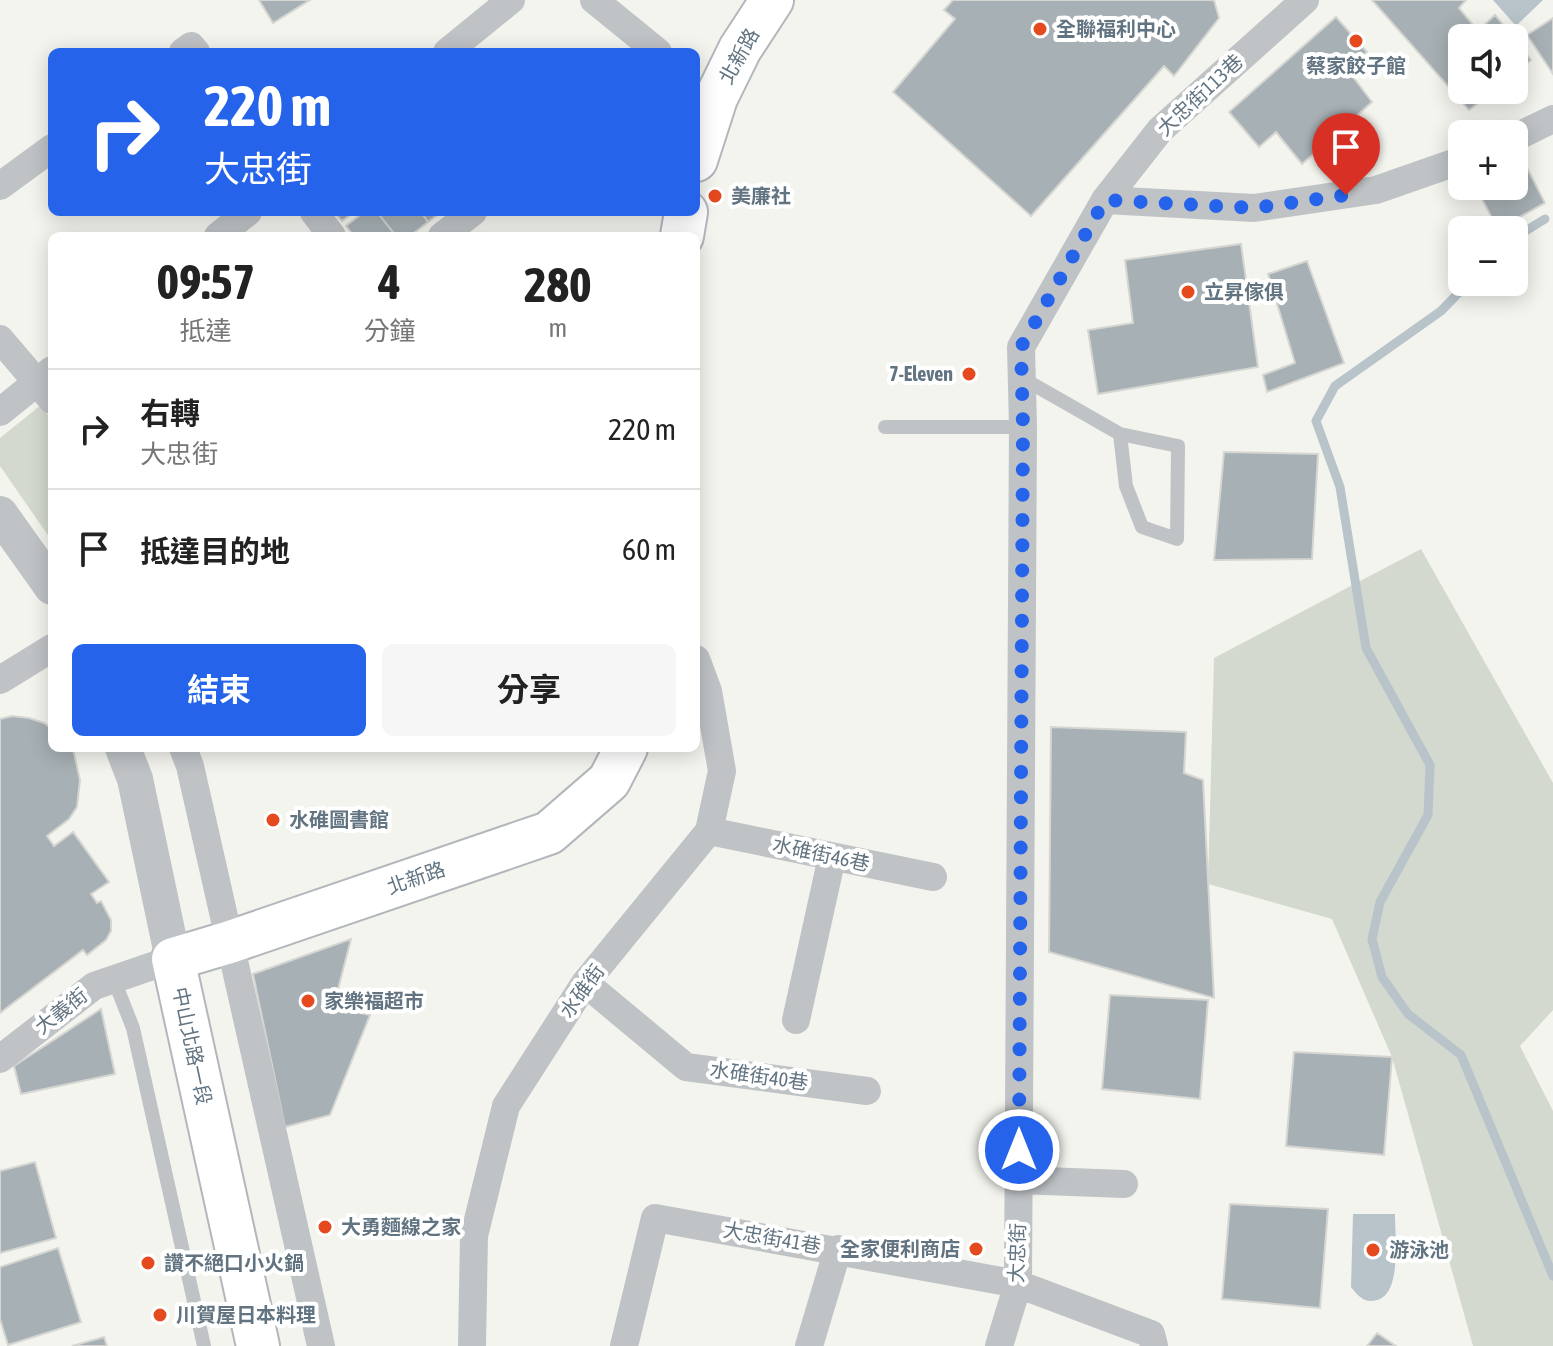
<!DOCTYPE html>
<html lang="zh-TW">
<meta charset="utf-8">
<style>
:root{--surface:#fff;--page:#f6f6f6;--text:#222;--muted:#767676;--line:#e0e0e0;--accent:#2563eb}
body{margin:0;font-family:"Asap Condensed","Noto Sans TC",sans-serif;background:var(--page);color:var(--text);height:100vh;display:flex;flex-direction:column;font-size:30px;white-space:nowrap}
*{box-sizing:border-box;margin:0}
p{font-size:26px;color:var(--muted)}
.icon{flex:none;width:44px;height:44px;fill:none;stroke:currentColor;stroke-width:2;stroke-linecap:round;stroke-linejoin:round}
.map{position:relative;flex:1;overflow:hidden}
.details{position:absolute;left:48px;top:232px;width:652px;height:520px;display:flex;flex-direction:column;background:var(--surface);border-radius:12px;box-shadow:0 4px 20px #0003}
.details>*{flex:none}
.guide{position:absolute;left:48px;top:48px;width:652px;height:168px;border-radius:12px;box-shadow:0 4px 20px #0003;background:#2563eb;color:#fff;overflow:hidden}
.controls{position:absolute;left:1448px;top:24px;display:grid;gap:16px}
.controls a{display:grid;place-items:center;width:80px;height:80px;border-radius:12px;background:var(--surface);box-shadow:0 4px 20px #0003;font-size:40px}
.pin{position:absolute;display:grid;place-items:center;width:68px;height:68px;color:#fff;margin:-82px -34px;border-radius:50% 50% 50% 0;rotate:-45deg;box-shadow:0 0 8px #0007}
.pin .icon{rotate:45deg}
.me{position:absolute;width:88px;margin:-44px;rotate:0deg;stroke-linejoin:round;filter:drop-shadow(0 0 6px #0008)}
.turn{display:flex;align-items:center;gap:28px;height:168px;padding:0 24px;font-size:36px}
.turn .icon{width:104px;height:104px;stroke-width:2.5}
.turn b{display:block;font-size:56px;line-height:68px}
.eta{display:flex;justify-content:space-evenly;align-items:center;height:136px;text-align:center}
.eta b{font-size:48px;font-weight:700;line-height:56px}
.button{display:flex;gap:16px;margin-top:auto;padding:16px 24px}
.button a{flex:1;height:92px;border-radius:12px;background:var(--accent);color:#fff;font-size:32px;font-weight:700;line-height:92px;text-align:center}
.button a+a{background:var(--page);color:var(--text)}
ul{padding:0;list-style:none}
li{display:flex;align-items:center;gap:24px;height:120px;padding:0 24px;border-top:2px solid var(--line)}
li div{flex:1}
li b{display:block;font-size:30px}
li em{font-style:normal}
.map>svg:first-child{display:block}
.green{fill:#d3d9cf}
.water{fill:#b8c4ca}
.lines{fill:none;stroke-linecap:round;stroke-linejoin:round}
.stream{stroke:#b8c4ca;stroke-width:9}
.building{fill:#a7b0b4;stroke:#d5d5d2;stroke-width:2}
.secondary-casing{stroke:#b1b7bb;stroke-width:46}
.service{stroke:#bfc3c6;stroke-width:14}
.minor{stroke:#bfc3c6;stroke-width:28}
.tertiary{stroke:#bfc3c6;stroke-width:36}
.secondary{stroke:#fff;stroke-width:42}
.route{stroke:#2563eb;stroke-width:14;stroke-dasharray:0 25.2}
.poi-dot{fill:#e5491e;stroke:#fff;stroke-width:3}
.labels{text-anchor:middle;stroke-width:8;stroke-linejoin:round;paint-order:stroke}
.poi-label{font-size:20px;font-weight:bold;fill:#627481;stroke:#fff;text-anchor:start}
.street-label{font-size:20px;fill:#627481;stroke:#fff}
</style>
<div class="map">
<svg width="1553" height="1346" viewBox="0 0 1553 1346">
<rect width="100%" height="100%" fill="#f4f4ef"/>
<path class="green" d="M41,405L52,421V541L0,466V438Z
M1421,549L1553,783V1010L1520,1046L1553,1111V1346H1473L1392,1057L1332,919L1208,884L1214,658Z"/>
<path class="water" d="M1493,0H1543L1516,26Z
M1353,1214H1395C1395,1236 1402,1294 1377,1300C1365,1304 1358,1296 1351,1287Z"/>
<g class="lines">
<path class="stream" d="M1514,238L1545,219
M1469,282L1441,311L1335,386L1316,421L1340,487L1366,648L1430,765L1428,815L1380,902L1372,939L1382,977L1408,1014L1461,1055L1553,1276"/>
</g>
<path class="building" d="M259,0H310L273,23Z
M953,0H1214L1219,18L1174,76L1164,66L1031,216L893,92L955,19L944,10Z
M1372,0H1466L1459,8L1478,31L1495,15L1514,38H1462V90H1495L1469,110Z
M1336,17L1367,52L1347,69L1372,102L1302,164L1276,132L1259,147L1229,112Z
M1553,18V74L1527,35Z
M1514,38L1531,60L1514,74Z
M1523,160L1545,203L1498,229L1475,186H1514V164Z
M334,212H354L342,221Z
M364,212H377L396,236H354L346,226Z
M377,212H421L428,222L410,236H396Z
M421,212H441L428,222Z
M1241,244L1258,367L1098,394L1088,330L1133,323L1125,260Z
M1307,261L1344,363L1267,392L1263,375L1295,363L1268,274Z
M1224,452L1318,454L1312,559L1214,560Z
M12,716L29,718L44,723L52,729V748H71L74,753L80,780L77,807L69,819L47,836L54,846L73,832L109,882L91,894L97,903L101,901L111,920V931L106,940L87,955L83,950L0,1013V719Z
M1051,727L1186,732L1184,773L1203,780L1214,998L1049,952Z
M351,939L336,997L341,1009L370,1015L330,1115L285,1127L253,974Z
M1110,995L1208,1000L1200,1099L1102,1089Z
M101,1009L115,1074L21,1094L14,1066Z
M1294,1052L1392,1057L1384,1155L1286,1146Z
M35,1162L56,1238L0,1253V1171Z
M1230,1204L1328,1209L1320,1308L1222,1299Z
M58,1248L81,1322L8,1345L0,1319V1267Z
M1377,1333L1396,1346H1367Z
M104,1337L107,1346H72Z"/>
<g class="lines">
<defs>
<path id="secondary" d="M696,160L716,98L740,49L772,0
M682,236L686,212
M258,1346L173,959L230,942L549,833L609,781L626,748"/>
</defs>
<use href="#secondary" class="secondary-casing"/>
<path class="service" d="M1022,378L1120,434L1178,446L1177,539L1142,527L1126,486L1120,434
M885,427H1023
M114,980L133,1028L204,1346"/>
<path class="minor" d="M594,0L658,52
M183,52L191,46L196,52
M447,52L511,0
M1514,138L1553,119
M0,186L52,148
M1105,200L1254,208L1376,190L1462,160
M314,212L332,236
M218,236L248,212
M442,236L473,212
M0,339L52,400
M0,412L52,370
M0,680L52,648
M183,748L190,766L321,1346
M709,831L933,877
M585,983L686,1067L867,1091
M796,1020L832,857
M0,1059L94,986L173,959
M1018,1180L1124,1184
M472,1346L474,1236L506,1106L585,983L709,831L722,771L708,691L696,659
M624,1346L655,1218L1018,1284L1151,1334L1154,1346
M809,1346L838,1249
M999,1346L1018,1284L1023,427L1021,347L1105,200L1160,130L1305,0"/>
<path class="tertiary" d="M0,514L52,587
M123,748L135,779L173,959"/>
<use href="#secondary" class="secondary"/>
</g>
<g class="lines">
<path class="route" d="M1019,1150L1023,427L1021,347L1105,200L1254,208L1346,195"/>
</g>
<g class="poi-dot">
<circle cx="1040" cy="29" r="8"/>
<circle cx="1356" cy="41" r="8"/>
<circle cx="715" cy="196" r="8"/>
<circle cx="1188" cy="292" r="8"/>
<circle cx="969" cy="374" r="8"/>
<circle cx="273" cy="820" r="8"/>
<circle cx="308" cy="1001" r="8"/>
<circle cx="325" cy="1227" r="8"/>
<circle cx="976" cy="1249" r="8"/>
<circle cx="1373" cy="1250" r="8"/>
<circle cx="148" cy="1263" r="8"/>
<circle cx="160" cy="1315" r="8"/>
</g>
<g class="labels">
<g class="poi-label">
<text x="1056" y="36">全聯福利中心</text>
<text x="1356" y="73" text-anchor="middle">蔡家餃子館</text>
<text x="731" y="203">美廉社</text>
<text x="1204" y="299">立昇傢俱</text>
<text x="953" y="381" text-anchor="end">7-Eleven</text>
<text x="289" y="827">水碓圖書館</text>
<text x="324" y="1008">家樂福超市</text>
<text x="341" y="1234">大勇麵線之家</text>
<text x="960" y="1256" text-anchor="end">全家便利商店</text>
<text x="1389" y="1257">游泳池</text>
<text x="164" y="1270">讚不絕口小火鍋</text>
<text x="176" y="1322">川賀屋日本料理</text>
</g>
<g class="street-label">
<text transform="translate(739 56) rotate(-61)" y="7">北新路</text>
<text transform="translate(1200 95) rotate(-43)" y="7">大忠街113巷</text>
<text transform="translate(821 854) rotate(12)" y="7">水碓街46巷</text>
<text transform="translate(416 878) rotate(-19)" y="7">北新路</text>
<text transform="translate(582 991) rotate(-54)" y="7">水碓街</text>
<text transform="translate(61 1011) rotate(-38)" y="7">大義街</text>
<text transform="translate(192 1046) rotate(78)" y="7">中山北路一段</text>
<text transform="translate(759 1076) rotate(8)" y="7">水碓街40巷</text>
<text transform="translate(772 1238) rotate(10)" y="7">大忠街41巷</text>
<text transform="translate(1017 1253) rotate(-88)" y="7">大忠街</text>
</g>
</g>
</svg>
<div class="controls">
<a><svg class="icon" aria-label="sound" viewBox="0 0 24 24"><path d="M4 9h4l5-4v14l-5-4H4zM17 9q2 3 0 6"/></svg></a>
<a>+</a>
<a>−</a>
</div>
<div class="pin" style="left:1346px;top:195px;background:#d93025"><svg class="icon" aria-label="arrive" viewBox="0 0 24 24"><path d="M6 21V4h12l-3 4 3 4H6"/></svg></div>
<svg class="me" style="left:1019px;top:1150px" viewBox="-20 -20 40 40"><circle r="17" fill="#2563eb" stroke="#fff" stroke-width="3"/><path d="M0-11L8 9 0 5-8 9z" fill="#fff"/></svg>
<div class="guide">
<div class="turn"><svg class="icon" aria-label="right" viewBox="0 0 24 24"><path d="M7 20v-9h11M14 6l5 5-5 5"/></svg><div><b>220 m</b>大忠街</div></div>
</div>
<section class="details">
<div class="eta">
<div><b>09:57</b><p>抵達</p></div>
<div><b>4</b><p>分鐘</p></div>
<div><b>280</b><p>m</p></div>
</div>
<ul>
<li><svg class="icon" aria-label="right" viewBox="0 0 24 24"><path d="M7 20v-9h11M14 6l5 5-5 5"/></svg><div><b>右轉</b><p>大忠街</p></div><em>220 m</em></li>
<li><svg class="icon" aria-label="arrive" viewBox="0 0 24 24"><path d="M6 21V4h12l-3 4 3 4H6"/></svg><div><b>抵達目的地</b></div><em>60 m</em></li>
</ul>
<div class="button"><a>結束</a><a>分享</a></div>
</section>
</div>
